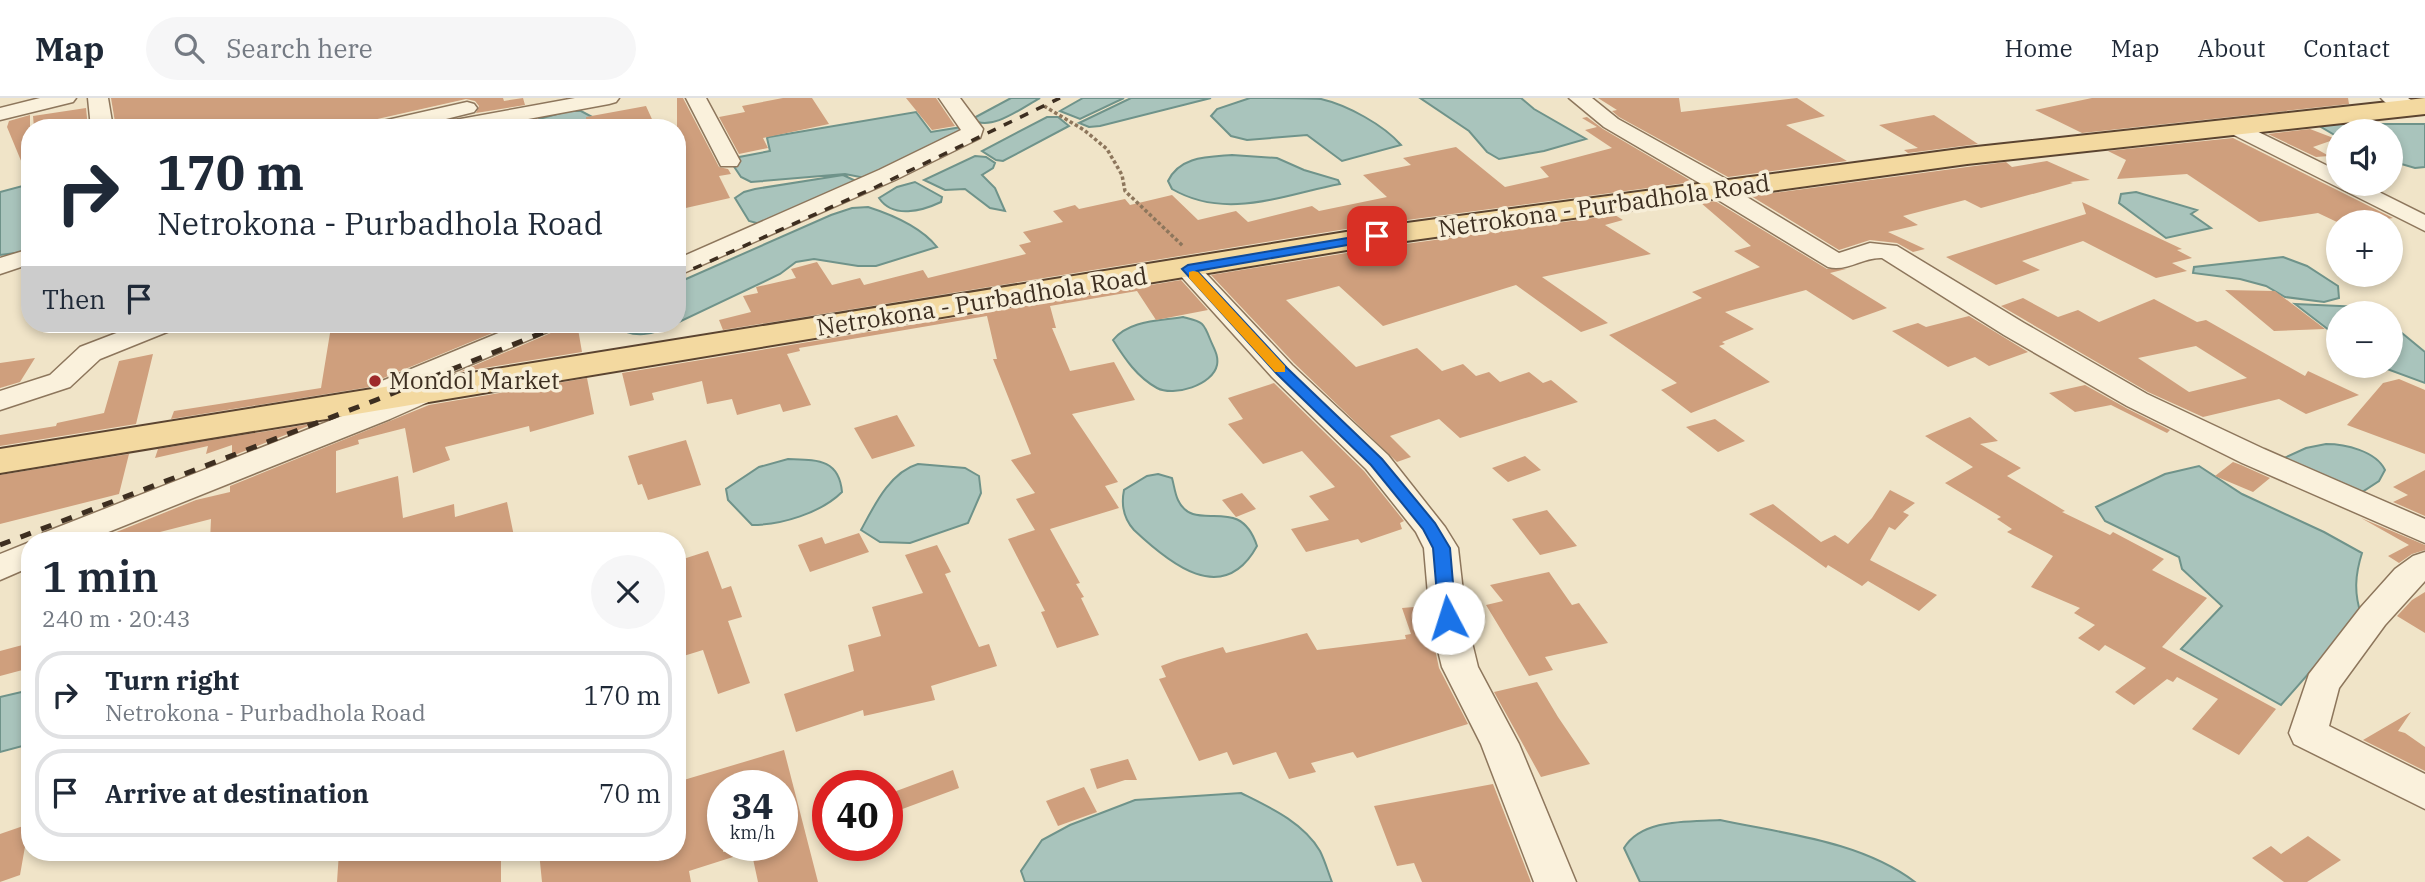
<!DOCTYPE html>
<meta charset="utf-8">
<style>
:root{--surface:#fff;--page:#f6f6f7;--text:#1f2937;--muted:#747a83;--line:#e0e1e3}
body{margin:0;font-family:"IBM Plex Serif",serif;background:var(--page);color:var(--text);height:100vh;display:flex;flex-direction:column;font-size:26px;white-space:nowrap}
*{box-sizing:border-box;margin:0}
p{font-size:23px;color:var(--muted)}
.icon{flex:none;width:38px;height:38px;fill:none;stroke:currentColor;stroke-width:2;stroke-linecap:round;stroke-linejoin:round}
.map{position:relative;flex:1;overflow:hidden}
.panel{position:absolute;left:21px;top:434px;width:665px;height:329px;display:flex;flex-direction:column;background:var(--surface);border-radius:28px;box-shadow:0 4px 10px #0003}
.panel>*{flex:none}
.top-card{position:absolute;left:21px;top:21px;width:665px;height:214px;border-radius:28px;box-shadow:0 4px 10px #0003;background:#fff;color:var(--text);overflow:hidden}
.tools{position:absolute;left:2326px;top:21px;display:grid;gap:14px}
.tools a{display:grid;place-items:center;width:77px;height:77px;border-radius:50%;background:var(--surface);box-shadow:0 4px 10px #0003;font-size:35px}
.speed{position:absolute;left:707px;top:672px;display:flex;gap:14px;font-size:35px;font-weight:700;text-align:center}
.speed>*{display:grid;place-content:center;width:91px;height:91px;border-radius:50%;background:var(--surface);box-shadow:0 4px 10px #0003;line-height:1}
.speed small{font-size:18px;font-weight:400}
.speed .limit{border:10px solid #d22;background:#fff;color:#111}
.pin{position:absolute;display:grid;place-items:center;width:60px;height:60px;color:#fff;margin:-30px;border-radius:14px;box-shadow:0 4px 10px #0006}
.me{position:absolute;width:77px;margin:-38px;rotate:355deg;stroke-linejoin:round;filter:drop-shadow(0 0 5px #0008)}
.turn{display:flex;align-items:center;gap:24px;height:147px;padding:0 21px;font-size:32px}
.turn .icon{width:91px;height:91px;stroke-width:2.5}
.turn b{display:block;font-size:49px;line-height:60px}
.then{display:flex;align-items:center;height:66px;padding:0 21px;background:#0003;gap:14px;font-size:26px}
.round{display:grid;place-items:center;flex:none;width:74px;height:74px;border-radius:37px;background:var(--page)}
.summary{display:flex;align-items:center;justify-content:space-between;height:119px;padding:0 21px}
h1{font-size:42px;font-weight:600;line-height:52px}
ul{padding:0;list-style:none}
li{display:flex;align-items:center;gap:21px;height:88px;margin:0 14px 10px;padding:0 7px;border:4px solid var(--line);border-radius:28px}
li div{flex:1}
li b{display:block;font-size:26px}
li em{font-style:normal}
header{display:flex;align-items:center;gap:42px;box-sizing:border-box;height:98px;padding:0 35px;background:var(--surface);border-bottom:2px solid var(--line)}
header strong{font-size:33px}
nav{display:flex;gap:38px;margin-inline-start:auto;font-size:24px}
.search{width:490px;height:63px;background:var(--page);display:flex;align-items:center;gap:18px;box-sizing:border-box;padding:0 24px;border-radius:38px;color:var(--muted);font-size:26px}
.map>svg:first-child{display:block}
.water{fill:#a9c4bc;stroke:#6f938a;stroke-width:2}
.building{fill:#cf9f7d;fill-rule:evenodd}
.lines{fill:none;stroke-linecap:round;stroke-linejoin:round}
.minor-casing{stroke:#8d765c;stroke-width:3}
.major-casing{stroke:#5b4430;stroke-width:4}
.path{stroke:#8d765c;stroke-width:3.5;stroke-dasharray:3.5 2.5;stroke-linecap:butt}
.minor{fill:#faf1dc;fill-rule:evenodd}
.major{fill:#f3d9a0;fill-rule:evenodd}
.rail-far1{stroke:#3d2e20;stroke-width:3.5;stroke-dasharray:9 9;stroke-linecap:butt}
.rail{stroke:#3d2e20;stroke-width:5;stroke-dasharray:11 11;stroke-linecap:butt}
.route{fill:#1a73e8;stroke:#114b97;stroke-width:2}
.slow{fill:#f59e0b}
.poi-dot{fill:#9e2a2b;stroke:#f7eed8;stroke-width:2.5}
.labels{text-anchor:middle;stroke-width:7;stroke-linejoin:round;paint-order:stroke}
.street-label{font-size:24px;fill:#3d2e20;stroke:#f7eed8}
.poi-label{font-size:24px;fill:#3d2e20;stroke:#f7eed8;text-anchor:start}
</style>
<header>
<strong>Map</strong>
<div class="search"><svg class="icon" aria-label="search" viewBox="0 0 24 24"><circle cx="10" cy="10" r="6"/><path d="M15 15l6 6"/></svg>Search here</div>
<nav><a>Home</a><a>Map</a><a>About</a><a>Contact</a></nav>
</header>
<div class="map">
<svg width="2425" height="784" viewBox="0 0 2425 784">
<rect width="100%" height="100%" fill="#f0e4c8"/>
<path class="water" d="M1011,0H1040C1023,9 990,35 972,21Z
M1083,0H1124L1080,21L1060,13Z
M1131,0H1211L1100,28L1089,29L1079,25Z
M1250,0C1270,0 1302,0 1321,1C1347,7 1384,27 1401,47L1342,63L1307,37L1247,42L1231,38L1211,18L1217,11Z
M1420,0H1521L1534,11L1586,41L1544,53L1499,61L1487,54L1469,33Z
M568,13H581L613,30H537L539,21Z
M916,14L931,34L962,29L963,35L865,80L845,76L751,84L741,79L731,64L734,60L770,53L767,40L769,39Z
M1047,19H1058L1069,28L1003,63L996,62L982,53Z
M2316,26H2425V69L2415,70L2391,63L2390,33H2338V39Z
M1232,57L1277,60L1304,72L1338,82L1340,86C1285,96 1227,123 1172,91L1168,83C1180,58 1208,59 1232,57Z
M975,58L986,59L995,65L993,70L982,77L995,90L1005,113L990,110L965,91L945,92L924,82Z
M843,77L856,83L760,126L749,123L735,100L744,94L755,91Z
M915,84L942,99L941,104C922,113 893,121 879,100L897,89Z
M30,86V153L0,157V94Z
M2136,94L2197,112L2191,116L2211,130L2166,140L2119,105L2121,96Z
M868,109C893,117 921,129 937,149L876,168H858L814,161L796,164L780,176L677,225V185L831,117L852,110Z
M2283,159L2307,168L2338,188L2339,200L2324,204L2285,199L2266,188L2240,181L2193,175L2194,169Z
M2295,206L2362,209L2373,215H2338V239Z
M1183,219C1202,224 1203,223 1210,241C1213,249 1219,257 1217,267C1213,287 1174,299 1157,290C1137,279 1125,261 1113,242C1129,222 1159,223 1183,219Z
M614,226H675C654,236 633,243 614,226Z
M2391,226L2425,254V285L2379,268H2390Z
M2326,346C2345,346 2376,353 2385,372L2379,383L2359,396L2282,361L2306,350Z
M788,361C816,362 839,360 842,394C821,415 781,427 752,427L728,402L726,391L759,369Z
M918,366L965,370L979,378L981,395L968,425L910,445L880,444L861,432C874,408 890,374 918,366Z
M2199,368L2242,396L2324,434L2362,455C2355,477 2354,495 2361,516L2281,607L2181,551L2222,508L2182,471L2179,459L2105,423L2096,409L2165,376Z
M1158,376L1172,380C1174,387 1175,396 1178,402C1195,438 1239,393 1257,448C1223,510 1169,465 1134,432C1124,421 1121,407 1124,392L1147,378Z
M30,592V646L0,654V599Z
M1241,695C1269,709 1303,724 1320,753C1325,763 1328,774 1332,784H1025L1021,773L1042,742L1070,727L1135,702Z
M1720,722C1785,736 1861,743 1915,784H1640L1624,750C1642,720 1689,724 1720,722Z"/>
<path class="building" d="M111,0H503L504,3L523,0L525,7L476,15L479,8L475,3L466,1L373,22L370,30H116Z
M677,0H683L719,69L728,71L731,76L719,78L730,100L677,112Z
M783,0H812L829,26L763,40L768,50L739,56L719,19L745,14L742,8Z
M906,0H936L955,28L932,32Z
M1598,0H1679L1681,14L1797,0L1825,18L1786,27L1847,63L1728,79L1619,19L1612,13L1617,12Z
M2092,0H2348L2349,6L2082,35L2035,12Z
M646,8L656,30H587L586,19Z
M86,10L88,30H34L33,18Z
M30,17V82H29L7,29L9,23Z
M1934,17L1978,46L1908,55L1904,52L1918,50L1879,27Z
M1587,19L1603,31L1693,84L1377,126L723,232L719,222L751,214L743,198L758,195L756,189L796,180L791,171L817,164L832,187L860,180L864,187L923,172L928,180L1026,156L1019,147L1031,144L1023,134L1063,124L1053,113L1075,107L1079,111L1125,101L1130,107L1172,97L1198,122L1236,113L1248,124L1312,108L1319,113L1387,99L1363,77L1411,67L1403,60L1456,49L1505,89L1549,79L1540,69L1612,50L1585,32L1597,29L1582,20Z
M2310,31L2336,41L2313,49L2329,58L2316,59L2268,36Z
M2233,40L2393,120L2370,124H2337L2318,115L2259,124L2187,76L2117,81L2126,62L2108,53Z
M2047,63L2090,82L2070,84L2073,85L1981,110L1965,102L1903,118L1918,127L1888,134L1925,151L1913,154L1897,145L1870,142L1839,152L1751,98L1967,69L2006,64L2012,69Z
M1715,103L1827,171H1846L1830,175L1887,210L1853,222L1806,192L1725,214L1754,231L1722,244L1725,246L1719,248L1770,284L1691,315L1661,292L1677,285L1609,237L1702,200L1692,194L1760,169L1734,153L1751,148L1701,105Z
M2082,104L2182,151L2177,152L2192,160L2172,165L2187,173L2156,180L2083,143L2022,163L2040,172L1996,187L1946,159L2086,116Z
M1615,117L1623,122L1605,127L1651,156L1542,179L1608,225L1581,234L1516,187L1383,228L1339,188L1286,202L1356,269L1417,250L1442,273L1463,266L1476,278L1489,274L1500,284L1529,274L1543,285L1551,282L1578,304L1460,340L1439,321L1390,338L1411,359L1397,364L1294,265L1211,177L1377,150Z
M1181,182L1208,212L1156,222L1137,193L1050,208L1056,230H1052L1070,273L1114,264L1135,302L1072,316L1118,384L1105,388L1119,410L1050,431L1080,485L1076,486L1084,499L1081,500L1099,537L1057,550L1041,514L1045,513L1008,441L1035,432L1016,401L1035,395L1011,362L1031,356L993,261H997L987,218L799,250L800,253L787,256L811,307L783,314L780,306L737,317L732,301L707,306L702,283L652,295L654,302L630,308L622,275Z
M2225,192L2275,193L2325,231L2274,233Z
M2023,200L2058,219L2078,212L2099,224L2154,201L2197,224L2206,222L2305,278L2308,273L2359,297L2306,316L2279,301L2203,319L2148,294L2001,208ZM2196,248L2247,280L2189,294L2138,260Z
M1969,218L2028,254L1989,268L1975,259L1948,269L1892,233L1918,225L1926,229Z
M348,226H514L381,281L376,288L171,321L174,313L321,290L331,229Z
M559,226H571L572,232L578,231L582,254L459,274L553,234Z
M153,256L136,326L0,348V337L56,328L57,325L104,315L119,263Z
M35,260L20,284L0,290V265Z
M587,280L594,316L530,334L529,328L445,349L450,362L413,375L405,330L358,342L359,346L336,353V395L398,378L403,420L454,406L455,419L507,404L515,443H487L485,435L458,443H210L211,421L160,434L159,443H94L196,402L230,394V388L429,307Z
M2399,281L2425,292V356L2347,327L2383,285Z
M1274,285L1364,373L1404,423L1400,425L1402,431L1361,445L1358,441L1306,454L1291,431L1329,422L1309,398L1335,389L1302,353L1263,366L1228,326L1243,321L1228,300Z
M2085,287L2126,310L2170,332L2167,335L2111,307L2075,314L2049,295Z
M897,317L915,348L872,361L854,330Z
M1970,319L1998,343L1980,346L2021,370L2007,378L2065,413L2062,414L2110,437L2113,434L2164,461L2152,472L2207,500L2162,549L2276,611L2239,657L2192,631L2218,601L2177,579L2173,584L2167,581L2134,607L2115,594L2146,570L2105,547L2099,553L2078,540L2095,527L2074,515L2080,510L2031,489L2053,458L2007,434L2012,431L1997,421L2001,419L1945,385L1973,369L1925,338Z
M1715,321L1745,343L1718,354L1686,329Z
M316,325L232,358V347L206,356L208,348L155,360L158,351Z
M686,342L701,387L648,402L642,386L638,387L628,358Z
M129,356L119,396L0,426V377Z
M1525,358L1541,372L1508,384L1492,370Z
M2233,364L2241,367L2270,380L2253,394L2215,378Z
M2425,372V418L2393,404L2408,397L2393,389Z
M1890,392L1915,405L1903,414L1909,417L1895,432L1889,429L1870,462L1937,497L1919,513L1868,483L1862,488L1828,467L1826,470L1749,416L1773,406L1821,444L1835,437L1848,446L1872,420Z
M1242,395L1256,411L1236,419L1222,402Z
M1547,412L1577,448L1540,457L1512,421Z
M2361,420L2425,447V452L2412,456L2399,465L2388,458L2409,447Z
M859,435L869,454L810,474L798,447L822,439L825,446Z
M937,447L951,474L945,476L979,549L989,546L997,568L931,588L935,602L864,618L863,612L796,634L784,596L854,573L848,547L881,538L872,509L923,495L905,457Z
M708,453L722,491L731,488L742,519L728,523L750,585L718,596L703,552L677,560V463Z
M1549,474L1572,507L1579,505L1608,545L1545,559L1553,572L1529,578L1486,507L1503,503L1490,487Z
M2425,494V535L2397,518L2412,502Z
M1426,508L1439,570L1468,626L1357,660L1353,654L1311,665L1316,674L1289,681L1276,654L1233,667L1227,654L1199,663L1159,581L1166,579L1161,568L1177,562L1223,549L1226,555L1307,535L1317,552L1406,541L1405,537L1411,536L1402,510Z
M30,545V570L0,578V553Z
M1537,584L1558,619L1590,666L1541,679L1494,594Z
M2411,614L2398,633L2405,635L2425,649V673L2363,642Z
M784,652L818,784H758L750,747H782V688H723V754H732L733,759L689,773L691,784H542L539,754H677V684Z
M1128,661L1137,682H1125L1097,691L1090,671Z
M953,672L959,690L897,713L891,695Z
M1493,686L1531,784H1422L1414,765L1397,768L1374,708Z
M1084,689L1097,714L1058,728L1046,703Z
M29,726L20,777L0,784V736Z
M2308,738L2341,762L2307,784H2284L2252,760L2271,748L2281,756Z
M339,754H501V784H337Z"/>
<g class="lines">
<defs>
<path id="minor" d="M40,0H76L73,4L0,22V10Z
M88,0H108L113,30H91Z
M575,0H619L616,4L609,6L480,30H434L436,25L444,24Z
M686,0H706L740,63L737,68H721Z
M939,0H960L983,31L980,40L895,82L677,178V161L879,72L961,32Z
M1569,0H1592L1618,21L1735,86L1739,91L1737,93L1839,155L1870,145L1897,148L2024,225L2147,296L2264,351L2425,421V445L2242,365L2127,308L2004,237L1882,160C1863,159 1847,174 1828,169L1710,97L1706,92L1708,90L1604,29Z
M2381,0H2408L2423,10L2420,14C2408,18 2389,10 2381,0Z
M467,4L474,6L477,10L474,14L410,30H372L374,25Z
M2236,23L2338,73V86H2363L2425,117V133L2228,34L2225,29L2228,24Z
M30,151V166L0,176V160Z
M1188,163L1197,166L1292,267L1388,357L1445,429L1458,450L1466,520L1478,569L1519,646L1576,784H1534L1481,646L1442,569L1430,520L1424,450L1416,434L1366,371L1272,279L1179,176L1175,171L1179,166Z
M140,226H176L172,232L100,261L70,289L0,312V293L50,277L80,249Z
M520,226H556L552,232L420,288L435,289L439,295L435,301L390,321L86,443H39L43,435L398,296L382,295L378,289L382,283Z
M30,444V469L0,482V456Z
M2425,454V483L2385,527L2339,590L2329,628L2425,676V711L2294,646L2289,635L2309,576L2361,509L2395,471L2413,458Z"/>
<path id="major" d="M2425,0V16L1967,66L1377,147L0,375V351L1377,129L1967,50Z"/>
</defs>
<use href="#minor" class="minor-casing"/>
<use href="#major" class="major-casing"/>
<path class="path" d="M1044,8L1084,32L1107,51L1122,77L1125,93L1183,148"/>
<use href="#minor" class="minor"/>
<use href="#major" class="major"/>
<path class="rail-far1" d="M677,178L876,89L1060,0"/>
<path class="rail" d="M0,447L376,302L564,226"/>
</g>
<path class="route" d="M1377,135L1384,138L1382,141L1197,173L1287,270L1382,361L1435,425L1450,450L1456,520L1454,525H1441L1439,520L1433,450L1423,431L1371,367L1277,276L1182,171L1188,167Z"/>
<path class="slow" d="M1193,173L1198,174L1285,268V274H1275L1189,180V174Z"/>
<circle class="poi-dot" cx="375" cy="283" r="7"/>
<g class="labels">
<g class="street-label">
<text transform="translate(1604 108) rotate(-8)" y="8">Netrokona - Purbadhola Road</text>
<text transform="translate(982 204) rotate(-9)" y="8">Netrokona - Purbadhola Road</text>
</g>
<g class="poi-label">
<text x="389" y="291">Mondol Market</text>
</g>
</g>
</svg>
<div class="tools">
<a><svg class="icon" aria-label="sound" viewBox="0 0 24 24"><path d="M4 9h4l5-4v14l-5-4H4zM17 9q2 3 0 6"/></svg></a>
<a>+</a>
<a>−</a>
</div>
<div class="speed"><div>34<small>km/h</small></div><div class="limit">40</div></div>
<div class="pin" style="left:1377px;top:138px;background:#d93025"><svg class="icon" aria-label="arrive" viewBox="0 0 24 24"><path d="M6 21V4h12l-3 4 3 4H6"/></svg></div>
<svg class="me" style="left:1448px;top:520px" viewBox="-20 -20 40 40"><circle r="19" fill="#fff"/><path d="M0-13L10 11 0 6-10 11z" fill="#1a73e8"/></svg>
<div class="top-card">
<div class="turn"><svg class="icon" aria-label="right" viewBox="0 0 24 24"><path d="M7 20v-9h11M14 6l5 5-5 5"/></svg><div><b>170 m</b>Netrokona - Purbadhola Road</div></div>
<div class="then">Then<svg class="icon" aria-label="arrive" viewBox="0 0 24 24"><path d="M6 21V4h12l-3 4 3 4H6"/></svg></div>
</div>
<section class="panel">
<div class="summary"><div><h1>1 min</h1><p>240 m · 20:43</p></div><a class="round"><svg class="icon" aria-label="close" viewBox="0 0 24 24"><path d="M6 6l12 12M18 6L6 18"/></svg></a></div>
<ul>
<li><svg class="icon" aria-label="right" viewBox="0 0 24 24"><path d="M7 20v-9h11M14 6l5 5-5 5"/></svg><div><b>Turn right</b><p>Netrokona - Purbadhola Road</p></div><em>170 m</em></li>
<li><svg class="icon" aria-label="arrive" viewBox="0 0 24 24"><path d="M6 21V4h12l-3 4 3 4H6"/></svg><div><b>Arrive at destination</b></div><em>70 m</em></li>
</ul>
</section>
</div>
